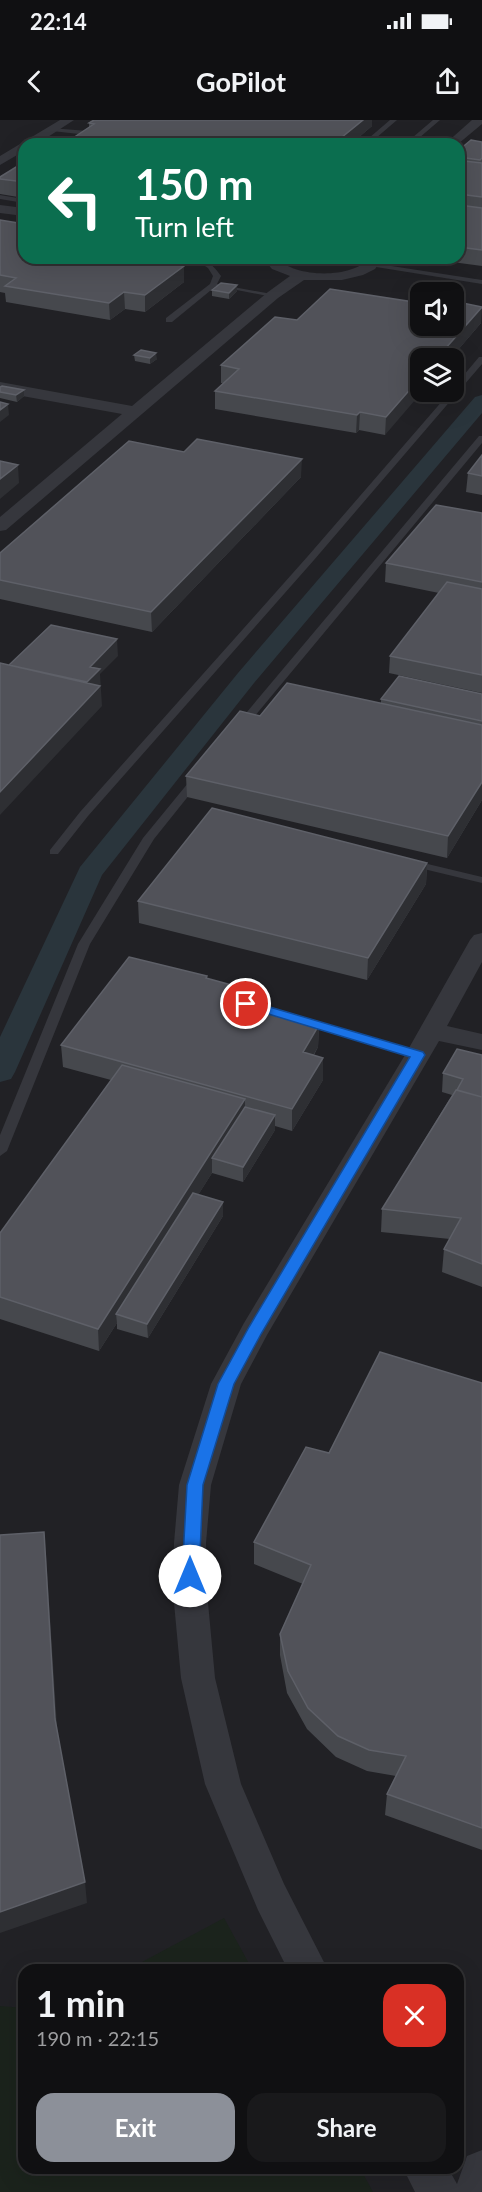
<!DOCTYPE html>
<meta charset="utf-8">
<style>
:root{--surface:#101012;--page:#19191b;--text:#f1f3f6;--muted:#9c9d9f;--line:#303032;--accent:#8c9099}
body{margin:0;font-family:Lato,sans-serif;background:var(--page);color:var(--text);height:100vh;display:flex;flex-direction:column;font-size:22px;white-space:nowrap}
*{box-sizing:border-box;margin:0}
p{font-size:20px;color:var(--muted)}
.icon{flex:none;width:33px;height:33px;fill:none;stroke:currentColor;stroke-width:2;stroke-linecap:round;stroke-linejoin:round}
.map{position:relative;flex:1;overflow:hidden}
.drawer{position:absolute;left:18px;top:1844px;width:446px;height:210px;display:flex;flex-direction:column;background:var(--surface);border-radius:18px;box-shadow:0 6px 24px #0002,0 0 0 2px var(--line)}
.drawer>*{flex:none}
.guide{position:absolute;left:18px;top:18px;width:447px;height:126px;border-radius:18px;box-shadow:0 6px 24px #0002,0 0 0 2px var(--line);background:#0b6e4f;color:#fff;overflow:hidden}
.controls{position:absolute;left:410px;top:162px;display:grid;gap:12px}
.controls a{display:grid;place-items:center;width:54px;height:54px;border-radius:12px;background:var(--surface);box-shadow:0 6px 24px #0002,0 0 0 2px var(--line);font-size:30px}
.pin{position:absolute;display:grid;place-items:center;width:51px;height:51px;color:#fff;margin:-26px;border:3px solid #fff;border-radius:50%;box-shadow:0 2px 6px #0007}
.me{position:absolute;width:66px;margin:-33px;rotate:0deg;stroke-linejoin:round;filter:drop-shadow(0 0 4px #0008)}
.turn{display:flex;align-items:center;gap:21px;height:126px;padding:0 18px;font-size:27px}
.turn .icon{width:78px;height:78px;stroke-width:2.5}
.turn b{display:block;font-size:42px;line-height:51px}
.round{display:grid;place-items:center;flex:none;width:63px;height:63px;border-radius:18px;background:var(--page)}
.headline{display:flex;align-items:center;justify-content:space-between;height:102px;padding:0 18px}
h1{font-size:36px;font-weight:700;line-height:45px}
.button{display:flex;gap:12px;margin-top:auto;padding:12px 18px}
.button a{flex:1;height:69px;border-radius:18px;background:var(--accent);color:#fff;font-size:24px;font-weight:700;line-height:69px;text-align:center}
.button a+a{background:var(--page);color:var(--text)}
.status{display:flex;justify-content:space-between;align-items:center;height:42px;padding:0 30px;background:var(--surface);direction:ltr}
.status svg{height:16px;fill:currentColor}
header{display:flex;justify-content:space-between;align-items:center;height:78px;padding:0 18px;background:var(--surface);font-size:27px;font-weight:700}
.map>svg:first-child{display:block}
.built{fill:#212125;fill-rule:evenodd}
.green{fill:#1b231c}
.lines{fill:none;stroke-linecap:round;stroke-linejoin:round}
.canal{fill:#2a353c;fill-rule:evenodd}
.service{fill:#36373d;fill-rule:evenodd}
.minor{fill:#36373d;fill-rule:evenodd}
.wall{fill:#46484d}
.shaded-wall{fill:#2e2f33}
.building{fill:#515259;stroke:#5e6068;stroke-width:1.5}
.route{fill:#1a73e8;stroke:#114b97;stroke-width:1.5}
</style>
<div class="status"><b>22:14</b><svg viewBox="0 0 49 12"><path d="M0 12V9h3v3zM5 12V6h3v6zM10 12V3h3v9zM15 12V0h3v12zM26 1h20v11H26zM47 4h2v5h-2z"/></svg></div>
<header><svg class="icon" aria-label="back" viewBox="0 0 24 24"><path d="M15 5l-7 7 7 7"/></svg>GoPilot<svg class="icon" aria-label="share" viewBox="0 0 24 24"><path d="M12 15V3M7 8l5-5 5 5M5 13v7h14v-7"/></svg></header>
<div class="map">
<svg width="482" height="2072" viewBox="0 0 482 2072">
<rect width="100%" height="100%" fill="#151518"/>
<path class="built" d="M0,0H482V2072H0ZM24,24H459V138H24ZM420,172H453V206H420ZM420,238H453V272H420ZM24,1850H458V2048H24Z"/>
<path class="green" d="M224,1798L252,1849H129Z
M0,1886L24,1888V2048H360L373,2072H0Z"/>
<g class="lines">
<path class="canal" d="M482,275V293L254,563L102,755L15,952L11,959L0,962V917L80,747L238,553L475,277Z"/>
<path class="service" d="M390,0H397L369,24H362Z
M433,0H440L412,24H405Z
M50,8L88,11L91,13L88,15L52,11Z
M0,75L24,79V83L0,79Z
M193,138C206,138 213,145 221,156L217,164L277,175L273,177L216,166L172,202H166V198L210,164L213,156L208,148Z
M372,143L482,160V164L370,146Z
M479,237H482V244L314,440L88,696L58,734H50V730L80,692L308,436L450,272H453V268Z
M479,316H482V323L244,609H236V605Z
M197,656L202,659L154,719L90,824L7,1031L0,1036V1015L78,824L143,718L193,657Z
M411,740L482,757V763L407,745L405,743Z
M246,880L423,932L424,935L418,939L242,887L240,884L242,881Z"/>
<path class="minor" d="M60,0H74L37,24H24V31L0,45V36Z
M472,0H482V4L458,24H445Z
M0,85L24,88V96L0,93Z
M263,138H277C294,158 353,159 369,138H383L375,149L363,155L342,160H304L278,178L6,410L0,411V397L122,294L0,272V262L132,286L268,172L290,156L272,149Z
M482,813V842L447,906L482,914V930L439,921L267,1215L241,1264L211,1365L206,1423L207,1472L215,1558L241,1664L284,1764L328,1850H288L258,1790L205,1664L181,1558L173,1472L174,1423L179,1365L211,1264L244,1203L405,935L470,820L474,815Z
M482,2030V2072H415L403,2048H448L457,2064L467,2036Z"/>
</g>
<path class="wall" d="M94,0H372V6L351,24H64L89,8V3Z
M482,22V146L422,138H459V30Z
M24,42V78L0,74V57Z
M0,100L24,138H183V144L182,145L184,162L145,192L125,189L110,200L6,182L5,173L0,172Z
M212,170L237,171L229,179L212,176Z
M297,200L481,203L451,238H420L385,315L359,310L356,313L215,289V271L223,263H221V245Z
M134,235L157,239L150,244L135,241Z
M0,267L24,276L17,282L0,278Z
M184,332L301,357L152,512L0,479V433Z
M482,335V375L466,372L468,353Z
M482,393V573L389,553L390,536L439,473L385,462L386,443Z
M482,574V680L447,738L187,677L186,656L260,596L381,584V579Z
M427,743L426,764L367,860L139,803L138,781Z
M207,856V858L235,883L319,905L318,927L314,935L323,960L292,1011L275,1006V1010L243,1062L212,1053L198,1075L223,1082V1096L148,1218L117,1209V1203L99,1231L0,1199V1113L111,960L63,947L61,925Z
M482,935V1167L442,1152L444,1129L450,1119L381,1112L382,1089L452,975L442,972L443,953Z
M482,1263V1730L385,1695L387,1674L396,1656L367,1651L336,1637L307,1609L287,1573L280,1535V1514L303,1464L254,1444V1422L329,1333Z"/>
<path class="shaded-wall" d="M358,0H372V6L351,24H336V22Z
M169,138H183V144L164,159L163,143Z
M184,146V162L145,192V175Z
M237,165V171L229,179V173Z
M124,172L125,189L110,200L109,183Z
M482,187L481,203L451,238H437Z
M156,233L157,239L150,244V238Z
M420,258V272H422L385,315L386,297Z
M24,270V276L17,282L16,275Z
M8,284L9,295L0,302V290Z
M360,292L359,310L356,313L357,295Z
M302,339L301,357L152,512L151,492Z
M18,345L19,363L0,379V359Z
M117,519L118,536L100,554L102,586L0,695V672L85,565L90,547Z
M482,662V680L447,738L448,716Z
M427,743L426,764L367,860L368,838Z
M235,866V888L225,880Z
M319,905L318,927L302,954L303,932Z
M323,938V960L292,1011V989Z
M245,979V1001L212,1038V1053L122,1196L116,1194L117,1203L99,1231L98,1209Z
M275,995V1010L243,1062V1047Z
M223,1082V1096L148,1218L147,1204Z
M44,1412L46,1434L58,1621L55,1599Z
M85,1762L87,1783L0,1813V1792Z"/>
<path class="building" d="M94,0H363L336,22L322,20L317,24H64L94,4L89,3Z
M471,20L482,22V38L480,40L459,37V30Z
M464,41L482,43V77L459,74V46Z
M24,42V62L0,59V57Z
M459,85L482,88V130L459,127Z
M0,100L24,104V138H169L163,143L184,146L145,175L124,172L109,183L5,166L16,158L0,155Z
M221,163L237,165L229,173L212,170Z
M330,169L420,183V206H453V188L458,182L482,187L437,238H420V258L386,297L360,292L357,295L215,271L239,249L221,245L275,197L297,200Z
M141,230L156,233L150,238L134,235Z
M2,266L24,270L16,275L0,272V267Z
M0,282L8,284L0,290Z
M197,319L302,339L151,492L0,460V433L129,321L184,332Z
M482,335V356L468,353Z
M0,341L18,345L0,359Z
M436,385L482,393V462L386,443Z
M447,462L482,469V555L390,536Z
M51,505L117,519L90,547L100,549L87,562L9,545Z
M0,543L100,566L0,672Z
M399,556L482,574V601L381,579Z
M287,563L482,605V662L448,716L186,656L240,591L260,596Z
M212,688L427,743L368,838L138,781Z
M129,837L207,856L206,858L235,866L225,880L319,905L303,932L323,938L292,989L61,925Z
M457,929L482,935V977L457,970L463,959L443,953Z
M122,945L245,979L98,1209L0,1177V1113Z
M456,970L482,977V1144L444,1129L461,1098L382,1089Z
M245,987L275,995L243,1047L212,1038Z
M193,1073L223,1082L147,1204L116,1194Z
M380,1232L482,1263V1708L387,1674L406,1636L369,1630L338,1616L308,1588L288,1551L280,1514L311,1445L254,1422L306,1327L329,1333Z
M44,1412L55,1599L85,1762L0,1792V1415Z"/>
<path class="route" d="M246,880L423,932L425,935L261,1214L234,1264L203,1365L199,1456L196,1461L190,1463L185,1461L182,1456L187,1365L218,1264L249,1207L410,937L242,886L240,884L242,881Z"/>
</svg>
<div class="controls">
<a><svg class="icon" aria-label="sound" viewBox="0 0 24 24"><path d="M4 9h4l5-4v14l-5-4H4zM17 9q2 3 0 6"/></svg></a>
<a><svg class="icon" aria-label="layers" viewBox="0 0 24 24"><path d="M12 4l9 5-9 5-9-5zM3 14l9 5 9-5"/></svg></a>
</div>
<div class="pin" style="left:246px;top:884px;background:#d93025"><svg class="icon" aria-label="arrive" viewBox="0 0 24 24"><path d="M6 21V4h12l-3 4 3 4H6"/></svg></div>
<svg class="me" style="left:190px;top:1456px" viewBox="-20 -20 40 40"><circle r="19" fill="#fff"/><path d="M0-13L10 11 0 6-10 11z" fill="#1a73e8"/></svg>
<div class="guide">
<div class="turn"><svg class="icon" aria-label="left" viewBox="0 0 24 24"><path d="M17 20v-9H6M10 6l-5 5 5 5"/></svg><div><b>150 m</b>Turn left</div></div>
</div>
<section class="drawer">
<div class="headline"><div><h1>1 min</h1><p>190 m · 22:15</p></div><a class="round" style="background:#d93025;color:#fff"><svg class="icon" aria-label="close" viewBox="0 0 24 24"><path d="M6 6l12 12M18 6L6 18"/></svg></a></div>
<div class="button"><a>Exit</a><a>Share</a></div>
</section>
</div>
